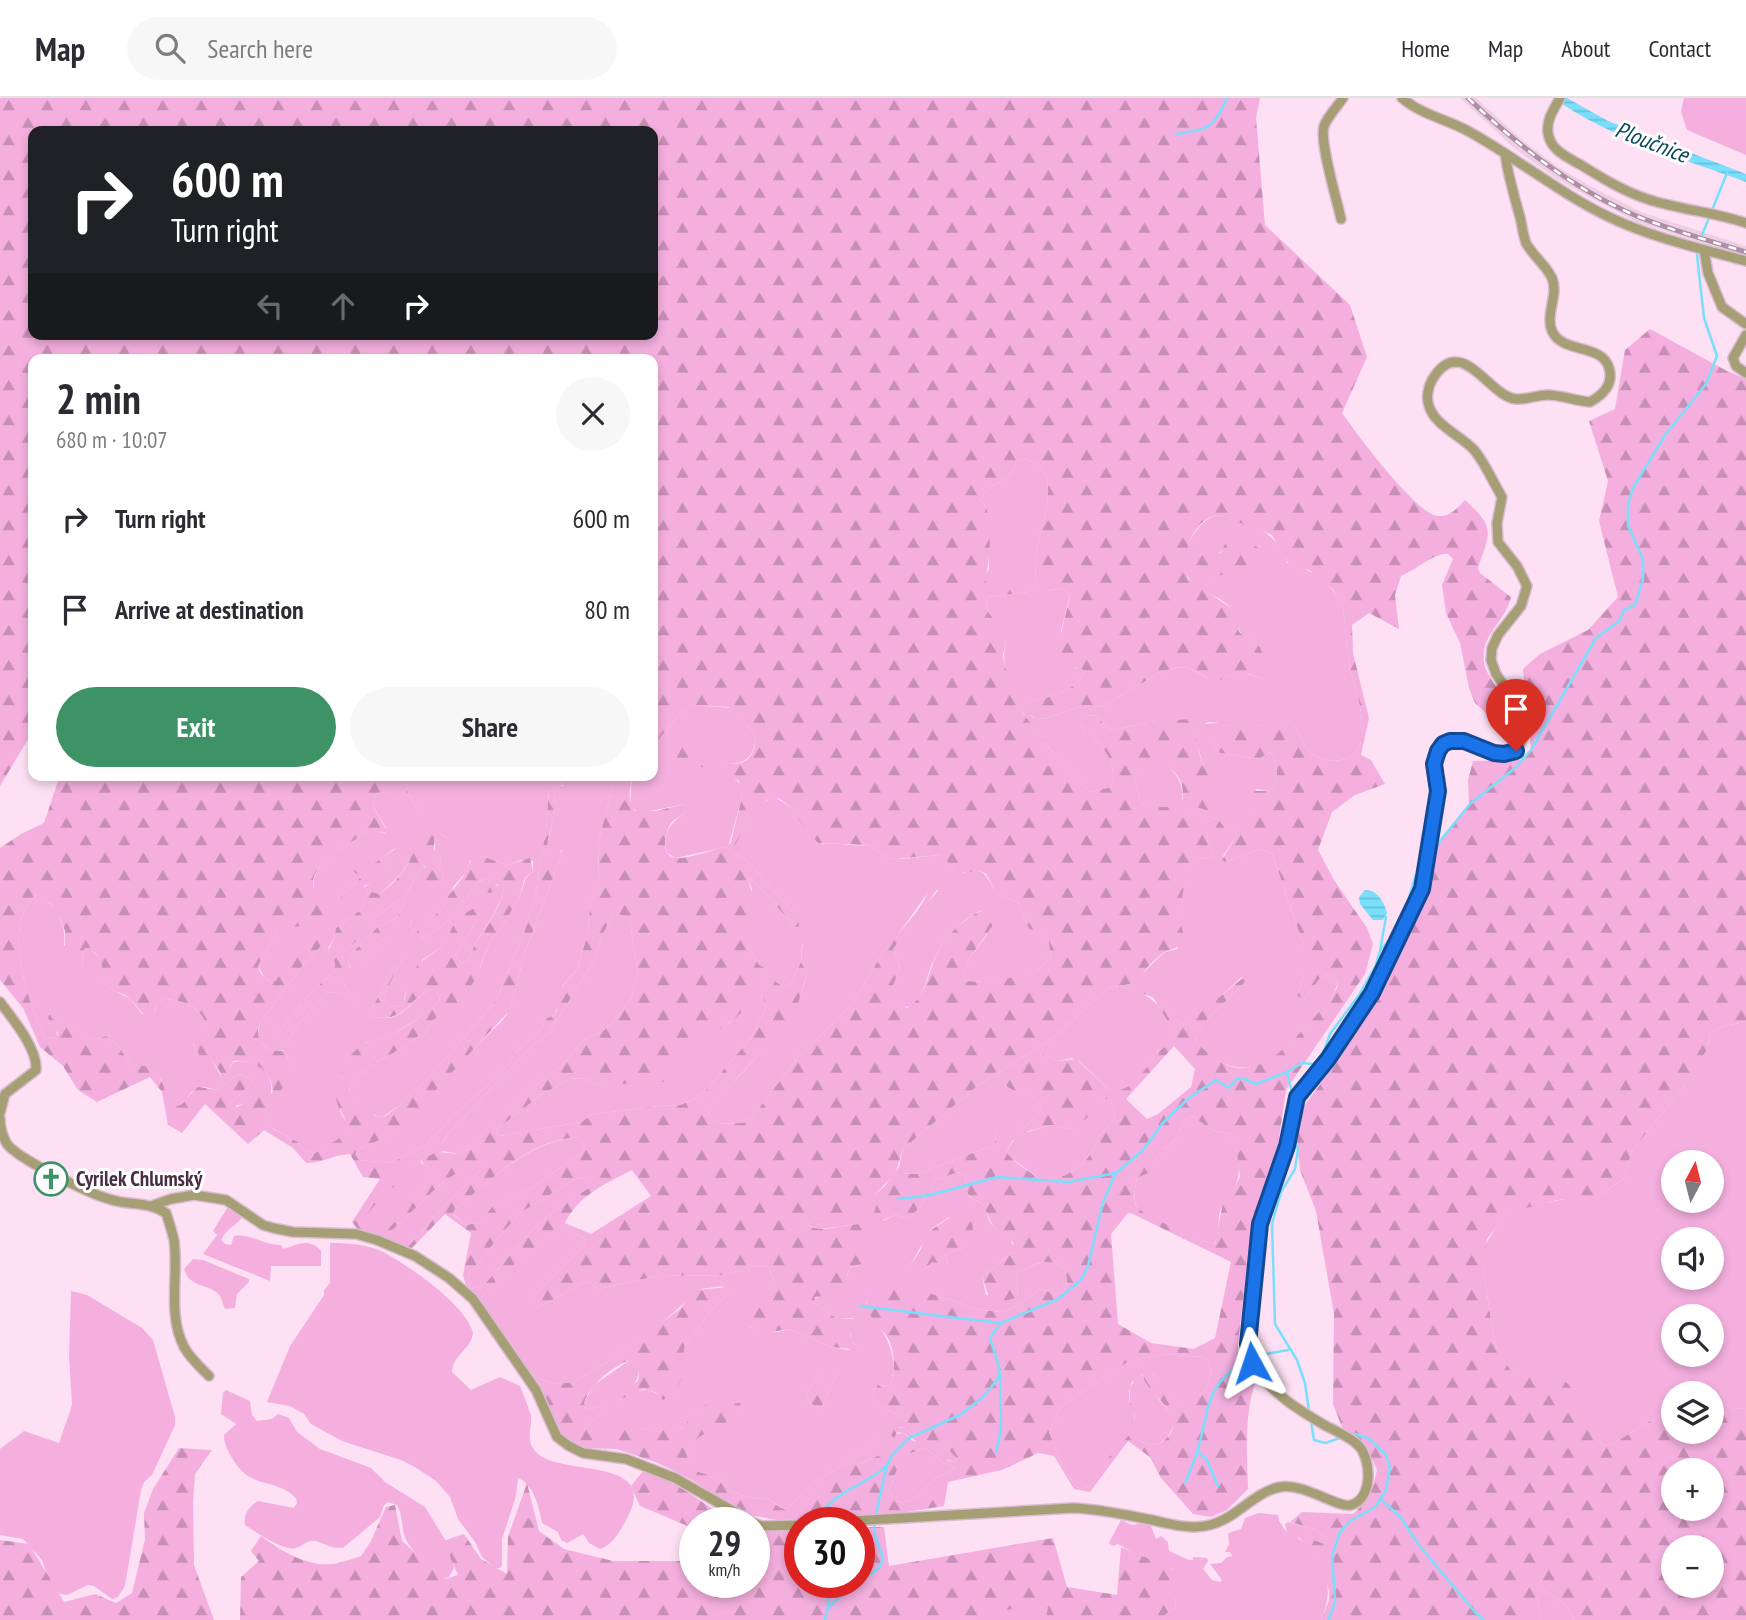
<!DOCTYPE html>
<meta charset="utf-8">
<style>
:root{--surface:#fff;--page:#f7f7f7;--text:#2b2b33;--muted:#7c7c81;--line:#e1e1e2;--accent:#3d9366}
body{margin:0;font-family:"PT Sans Narrow",sans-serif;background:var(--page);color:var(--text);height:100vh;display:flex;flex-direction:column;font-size:26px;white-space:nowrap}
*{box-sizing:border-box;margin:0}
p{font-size:23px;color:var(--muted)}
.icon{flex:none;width:38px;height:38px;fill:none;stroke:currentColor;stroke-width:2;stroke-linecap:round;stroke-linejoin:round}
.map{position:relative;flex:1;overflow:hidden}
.details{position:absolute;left:28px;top:256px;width:630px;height:427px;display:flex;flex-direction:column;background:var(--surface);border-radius:14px;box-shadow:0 4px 10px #0003}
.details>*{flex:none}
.banner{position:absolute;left:28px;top:28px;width:630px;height:214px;border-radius:14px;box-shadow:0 4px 10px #0003;background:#202124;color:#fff;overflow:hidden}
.needle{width:46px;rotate:7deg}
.buttons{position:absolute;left:1661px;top:1052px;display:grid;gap:14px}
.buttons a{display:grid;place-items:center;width:63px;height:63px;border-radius:50%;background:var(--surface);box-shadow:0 4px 10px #0003;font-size:35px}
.speed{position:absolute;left:679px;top:1409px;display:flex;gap:14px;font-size:35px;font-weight:700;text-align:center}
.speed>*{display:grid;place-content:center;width:91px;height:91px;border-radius:50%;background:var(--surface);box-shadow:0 4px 10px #0003;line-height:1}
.speed small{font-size:18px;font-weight:400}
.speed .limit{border:10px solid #d22;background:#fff;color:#111}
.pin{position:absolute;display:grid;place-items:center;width:60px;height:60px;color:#fff;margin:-72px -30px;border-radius:50% 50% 50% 0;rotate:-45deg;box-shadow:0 0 7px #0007}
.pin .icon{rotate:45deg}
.me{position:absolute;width:77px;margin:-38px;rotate:355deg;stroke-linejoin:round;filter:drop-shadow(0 0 5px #0008)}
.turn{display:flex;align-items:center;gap:24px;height:147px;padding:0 28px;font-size:32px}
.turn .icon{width:91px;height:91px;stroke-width:2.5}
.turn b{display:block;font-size:49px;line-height:60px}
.lanes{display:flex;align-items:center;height:66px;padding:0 28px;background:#0003;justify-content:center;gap:35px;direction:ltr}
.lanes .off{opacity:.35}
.round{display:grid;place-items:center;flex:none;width:74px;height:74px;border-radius:37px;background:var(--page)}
.head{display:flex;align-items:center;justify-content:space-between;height:119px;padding:0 28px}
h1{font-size:42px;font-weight:700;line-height:52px}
.button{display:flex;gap:14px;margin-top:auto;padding:14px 28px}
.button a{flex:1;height:80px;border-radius:42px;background:var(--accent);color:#fff;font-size:28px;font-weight:700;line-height:80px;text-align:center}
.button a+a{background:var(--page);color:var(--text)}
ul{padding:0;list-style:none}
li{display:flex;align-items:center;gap:21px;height:91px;padding:0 28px}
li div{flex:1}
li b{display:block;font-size:26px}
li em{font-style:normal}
header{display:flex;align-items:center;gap:42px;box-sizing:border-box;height:98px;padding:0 35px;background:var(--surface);border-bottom:2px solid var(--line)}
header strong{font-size:33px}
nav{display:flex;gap:38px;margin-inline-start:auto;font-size:24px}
.search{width:490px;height:63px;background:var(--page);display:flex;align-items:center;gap:18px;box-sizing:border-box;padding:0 24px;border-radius:38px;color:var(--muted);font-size:26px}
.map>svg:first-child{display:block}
.built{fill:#eecee4}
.grass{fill:#f4afdf;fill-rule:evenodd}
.forest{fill:url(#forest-firs);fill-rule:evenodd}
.water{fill:url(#water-rules)}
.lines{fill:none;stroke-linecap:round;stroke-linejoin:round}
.stream{stroke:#79dffa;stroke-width:2.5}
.minor-casing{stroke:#dabcd0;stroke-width:12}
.minor{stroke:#a69e74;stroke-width:9}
.rail-casing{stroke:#ac8fa3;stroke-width:5}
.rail{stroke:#fff;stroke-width:2.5;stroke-dasharray:8;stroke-linecap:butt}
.route-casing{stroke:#114b97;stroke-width:18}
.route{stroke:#1a73e8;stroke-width:12}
.labels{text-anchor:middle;stroke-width:6;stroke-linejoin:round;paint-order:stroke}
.poi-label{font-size:21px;font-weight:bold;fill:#492d41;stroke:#fff;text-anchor:start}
.water-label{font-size:23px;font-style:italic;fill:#0a4957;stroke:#fff}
</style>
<header>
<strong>Map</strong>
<div class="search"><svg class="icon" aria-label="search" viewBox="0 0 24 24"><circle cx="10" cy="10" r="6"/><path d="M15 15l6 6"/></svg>Search here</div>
<nav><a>Home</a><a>Map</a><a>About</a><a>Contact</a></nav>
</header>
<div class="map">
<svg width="1746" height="1522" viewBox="0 0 1746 1522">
<defs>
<pattern id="forest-firs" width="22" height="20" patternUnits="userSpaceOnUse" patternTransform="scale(1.75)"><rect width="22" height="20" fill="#f4afdf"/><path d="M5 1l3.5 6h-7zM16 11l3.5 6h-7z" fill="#c88fb6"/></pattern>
<pattern id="water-rules" width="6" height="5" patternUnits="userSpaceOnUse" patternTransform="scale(1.75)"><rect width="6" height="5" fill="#79dffa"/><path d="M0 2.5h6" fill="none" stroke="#6ac0d8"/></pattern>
</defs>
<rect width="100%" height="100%" fill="#fee0f4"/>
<path class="built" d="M1460,0H1476L1522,42L1558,69L1592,89L1641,114L1746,148V159L1637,124L1587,98L1552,78L1515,51Z"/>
<path class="grass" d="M1684,0H1746V57L1687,32L1681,13Z
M1020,361C1067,363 1042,424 1037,449C1034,462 1035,476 1037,488L1048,493L1060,490L1070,496L1061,533L1074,570L1082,571L1084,574C1072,596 1050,598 1028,605L1030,617L1036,621L1048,620L1084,607L1101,609L1163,573L1179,569L1188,570L1205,579L1220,582L1236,576H1247L1264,581L1251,542C1234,537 1239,518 1228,507C1217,497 1201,494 1191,483C1174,464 1195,420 1219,417C1249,427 1277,431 1287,465C1311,471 1333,485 1343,509C1346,530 1346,553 1351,573C1356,595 1377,651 1345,661C1334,664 1323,663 1314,657C1302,649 1299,631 1290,622C1265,630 1235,626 1209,624L1206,625L1205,637L1220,655L1259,661L1270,654C1277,662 1279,680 1275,689L1268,693L1256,691L1251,713L1238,726L1235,740L1223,758L1225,764L1260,751L1272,755L1304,849V877L1297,897L1304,902L1320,880L1331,875L1338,883C1334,902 1316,919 1303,932C1293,942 1283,954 1271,962C1245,979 1212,966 1195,942L1204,925L1245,884L1242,879L1199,917L1185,927C1177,925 1166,911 1166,902L1142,896C1162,903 1189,946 1156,953C1153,970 1130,991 1114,995L1111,993L1079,963L1072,960L1057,963L1042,956L1005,988L1035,1000L1042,1007L1037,1019L1023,1030L1028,1034L1051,1027L1072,1031L1102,1000L1110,1002C1122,1027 1110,1023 1099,1039C1096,1044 1095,1049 1092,1054C1081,1071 1061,1083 1041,1082L1007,1057L1006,1053L1014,1042L997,1032L994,1047L917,1076L904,1075C886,1090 887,1101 883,1123L895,1117L909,1120C921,1111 929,1095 934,1082L959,1074L965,1078C969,1097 963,1098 982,1105C987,1112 987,1121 992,1127C1002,1137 1015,1138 1013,1154L982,1179L986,1197L1018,1199L1016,1176C1027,1169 1042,1162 1055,1165C1068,1169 1070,1185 1063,1194L1056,1196L1040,1191L1012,1211L1001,1214L980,1212L933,1196L872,1191L866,1205C881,1234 900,1251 891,1285L887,1288L878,1287L873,1294L875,1303L906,1323L916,1336L912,1337L904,1329H900L895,1336L904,1335L913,1343L945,1347L957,1361L954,1364C932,1358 939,1342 909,1355L926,1351L946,1366L955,1369C950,1376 943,1376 936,1380C922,1390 915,1409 894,1403L889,1392L895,1377C885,1356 879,1356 859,1366L852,1363L877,1343L876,1340L844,1366L815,1384L787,1411L782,1410L768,1401L751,1400L731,1394L717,1377C695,1377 694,1375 686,1355C696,1332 723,1329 740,1313L697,1311C693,1318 687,1329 679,1332C670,1334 660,1330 651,1330C631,1331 602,1338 584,1330L604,1312V1307L586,1312L584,1305L594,1287L630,1262L637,1265C643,1283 629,1291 617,1303C632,1296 644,1285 659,1298L671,1297C682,1281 686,1271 683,1252L685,1248L710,1214L730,1194L722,1188L701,1191L653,1232L608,1264L573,1284L556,1286L540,1281L526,1272L480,1203C489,1186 548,1133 566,1130L584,1140L586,1146L533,1199L537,1210L587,1183L598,1191L603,1190L657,1178L725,1177L750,1169L762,1167L768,1169L774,1183L762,1199L749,1229L777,1234L790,1231L831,1249L848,1252L857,1248L850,1242L851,1232L856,1226L853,1220H836L814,1205L813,1202L846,1182L850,1170L858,1168L862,1126C845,1125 821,1136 807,1126L815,1121L829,1119L875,1096L884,1089L899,1069L903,1051L976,989L1054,939L1108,890L1132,886L1159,859L1166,854L1178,851C1180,829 1179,770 1199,759L1208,761L1213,758L1207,742L1208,734H1228L1218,721L1210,719L1180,711L1146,709L1140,703L1134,677C1147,650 1186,669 1182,702L1207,678L1196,644L1197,624L1156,623L1114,632L1109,631L1096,618L1085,617L1080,626C1098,643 1120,663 1111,689L1093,694L1088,692C1054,656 993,597 1006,542L988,514L986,499L1028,494L1026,492H985V479L989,471L986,409L981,402C988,384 1012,385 1016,364ZM1233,445L1260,449L1232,473L1213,479L1197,459L1216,457ZM949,1119L966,1149L945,1156L948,1166L932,1164L924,1173L910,1168L930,1132ZM837,1275L821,1311L807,1304L806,1296L819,1276Z
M691,607L733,610L739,616L745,627L755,634C759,683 704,665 680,648L707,669L732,678L741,687L742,699L729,746H736C743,729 756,705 775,699L792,710L822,746C838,744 853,749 869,747L886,760L902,761L940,757L945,759L953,769L964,775C983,766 989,781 996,796L1018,804L1029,831L1038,832L1048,840L1051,858C1047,862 1044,868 1039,871C1024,881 984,885 966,883L963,879L969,861L987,837L981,812C955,826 939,846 929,874C926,883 923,896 916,904C908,912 901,909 892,903V891L900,869L893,851L922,810L939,792L929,793L890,848L884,852L857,899L839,920L799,958L753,1018L743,1025L714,1026L708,1013L710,1007C742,975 793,928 805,883C809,867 809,852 810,835L802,847L801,864L790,887L783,889L776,883L769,882L761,897L766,909L751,940L707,991C694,1001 683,1010 667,1007L594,1016L581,1024L500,1038L496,1035L497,1031L541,997L569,981L584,980L598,987L672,976L679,965L693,950L710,936L731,924L767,870L759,867L747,846V812L752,791L748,780L756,785L795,829L793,814L747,763L725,749L676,760L667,755C662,736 670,724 686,715L685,706L640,715L630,709L632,677H653V648L680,616Z
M404,677H550L546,734L539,770L538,787L524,835L496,903L430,978L399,1008L382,1019C368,1016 349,1003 349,988L370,968L407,947L415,940L426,935L433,922L480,870L491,841L500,832L519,800L526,780L533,773V763L521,762L508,767L484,759L470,763L466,774L454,788L442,812L420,829L421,841C435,834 453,821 462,809C471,797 471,784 488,780L489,785L495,788L502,787L504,790C498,818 476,837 468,863L461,865L455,857L478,821L476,809L465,815L443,848L422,862L405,896L403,907L393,909L386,904L384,897L403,860L395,868L371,912V918C403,928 409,902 431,891L438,895L440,902L429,913L389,939L367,944L349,960L341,976L340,1014L348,1026V1036L315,1055L305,1053L298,1044L268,1028L266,1023L269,1011L251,998L244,1006L234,1008L231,1005L253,983L242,976L235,978L219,992L204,989L191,994L185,1005L178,1009L168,1007L161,981L139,968H132L119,949L106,938C83,948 71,930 55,916L57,939L46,941C28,907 0,824 37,796C55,805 67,827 64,847L83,869L82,857L85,850H90L102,863L104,881L110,890L130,901L142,916L155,915L156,906L165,901C183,902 202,910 207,928L193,946L201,959L209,957L223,982L233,964C255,960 274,973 271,996L291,977L287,956L283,952H270L257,940L260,924L305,865L321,848L273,884L265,880L258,868L277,832L314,790C309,764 349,749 365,734L371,732L386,736V730L373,708L375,698L380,694C400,693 433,729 448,741L415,707L409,697ZM435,745V754L440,760L444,784L426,771L423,767L406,797L377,818L361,839L344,853L342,857L345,870L343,884L356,905L339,894L328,895L300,924L286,946L276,938L280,932L308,898L335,872V865L328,850L334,841L336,830L362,811L368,793L380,796L401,776L410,762ZM395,750C394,783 368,787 342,797L361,779L354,774L369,767L372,768ZM405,803L412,823L409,832L386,839L373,849C371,862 361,866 350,870L348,864L354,853L378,829L397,820Z
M556,677H616L599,741L598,790L590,807L588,835L577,872L562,888L555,917L547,920L537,937L519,950L502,975L455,1016L425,1048L391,1065L359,1062L355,1056L359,1051L382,1041L403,1026L449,975L502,923L510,912L525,854L562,756L561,752L549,757L547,755C547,737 556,721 555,704C554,697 553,695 557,688H563L566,682Z
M619,816L627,820L630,824L638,877L631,901L613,924L603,933L586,940L559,970L502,1014L473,1047L458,1056L443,1053L421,1061V1065L433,1072V1081L382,1139L372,1137L361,1131C364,1115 385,1094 398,1083C402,1080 407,1077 410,1073C414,1068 414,1062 419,1058C431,1046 438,1057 448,1036L530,950L549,935L594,863L601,840L612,818Z
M1746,924V1310L1733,1311L1712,1298V1295H1673V1309L1614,1345L1604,1348L1542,1275L1525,1278L1512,1276L1495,1247L1483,1171L1484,1149L1499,1124L1507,1115L1519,1110L1581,1098H1600L1624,1080L1632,1053L1684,988L1708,947L1710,935L1723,928ZM1673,1064H1712V1102H1673ZM1673,1141H1712V1180H1673ZM1673,1218H1712V1256H1673Z
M1192,1018L1212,1032L1230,1036C1240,1057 1243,1075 1232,1095C1229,1100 1224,1103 1222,1108C1216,1120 1221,1134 1214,1146C1204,1145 1146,1119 1139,1112C1132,1105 1135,1088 1137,1080L1147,1075L1156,1060L1176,1041L1184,1023Z
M576,1039L585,1048L580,1056L533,1089L498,1106L480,1124L467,1127L453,1116L454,1112C492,1082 525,1045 576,1039Z
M472,1065L481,1070V1072L446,1106L407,1150L389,1141V1135L444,1083Z
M577,1080L586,1081L590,1087L589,1091L557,1111L533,1131L484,1187L471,1191L468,1183L469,1176L502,1135L523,1113Z
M229,1107L245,1116C238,1127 226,1130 221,1142L225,1146L231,1147L234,1138C249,1135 264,1147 281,1147L283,1151C298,1147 309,1139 321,1153V1168H271L270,1183L203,1156L217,1137L213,1133Z
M330,1145C345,1145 364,1146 379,1152C404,1164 467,1207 473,1235C471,1252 453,1256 452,1274L471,1292L500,1279L520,1288C522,1293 530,1313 531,1318C532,1331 525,1343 536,1354C559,1380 665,1356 625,1424C619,1435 611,1448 600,1451L589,1445L583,1436L567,1445L561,1442L558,1434L542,1425C540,1411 533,1385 518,1380L516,1398L502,1441V1467L500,1470H495L482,1459L475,1444L458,1421L450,1399L436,1383L415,1369L401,1362L342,1343L311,1326L304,1316L290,1308L267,1304L290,1248L324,1197V1192L330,1185Z
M193,1161L203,1162L249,1181V1184L237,1196L235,1210L225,1211C222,1205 222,1199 217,1195C208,1186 190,1190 184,1171Z
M71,1193L87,1197L142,1230L153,1242L175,1319V1327L152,1377L144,1384L141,1392L125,1488L118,1499L112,1501L94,1488L88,1487L67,1497L56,1495L52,1491L42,1462L23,1441L0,1437V1351L24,1333L59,1345L72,1307L69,1258Z
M1164,1256L1204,1259L1209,1263C1214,1284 1205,1303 1182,1307L1158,1285L1153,1276H1141L1159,1302L1174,1319V1327L1168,1338L1159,1346L1149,1347L1140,1343C1129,1324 1139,1301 1133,1282C1123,1300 1136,1318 1129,1336C1125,1349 1099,1376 1089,1388L1082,1391L1076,1389L1061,1364L1049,1334L1060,1310L1101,1281L1125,1265Z
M226,1292L250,1303L252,1317L257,1323L272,1321L278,1316L289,1320L297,1334L320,1351L371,1370L385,1384L425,1409L449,1448L454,1470L449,1479L443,1481C433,1473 409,1451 405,1439C401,1428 403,1418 397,1407L388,1404L384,1407L380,1419L343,1450C329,1450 328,1447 316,1443C307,1441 303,1448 296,1450C284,1454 256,1434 245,1427C243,1417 249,1408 258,1403L294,1410L297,1405L296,1400C275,1378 250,1394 231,1358C227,1351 224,1345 224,1337L236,1326L221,1316L223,1295Z
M1259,1415L1278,1417L1279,1423L1287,1435L1285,1426L1288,1424L1314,1431L1325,1439L1326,1442L1322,1445L1299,1438L1298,1440L1313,1450L1317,1456C1329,1485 1332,1493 1321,1522H1163L1165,1517L1176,1509L1174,1499V1472L1170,1470L1163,1471L1118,1446L1113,1448L1109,1445L1121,1422L1132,1427L1142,1425L1151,1428L1156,1441L1161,1438L1168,1444L1169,1453L1189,1462H1193V1459L1207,1460L1208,1463L1203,1471L1212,1482L1220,1484L1222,1482L1210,1466L1221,1465L1227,1459L1232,1458L1230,1454H1225L1229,1446L1228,1435L1241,1431L1245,1420Z
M1545,1493L1567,1508L1574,1522H1541L1537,1498Z
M1040,1503H1045L1048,1507L1047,1522H963Z"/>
<path class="forest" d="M0,0H1260L1256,20L1265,127L1350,207L1367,259L1342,315C1356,335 1417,417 1438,418C1450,419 1457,410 1465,402C1496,430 1490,434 1478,470L1480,475L1511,499C1506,523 1480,537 1484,564C1487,586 1520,605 1501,627L1492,621L1475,605L1469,590L1460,545L1446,515L1442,487L1453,461L1448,456C1435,454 1415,473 1401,478L1395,497L1399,531L1369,515L1352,527L1353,555L1369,620L1361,657L1371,662L1385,686L1355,697L1332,714L1318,752L1334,782L1367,830L1373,846L1365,876L1286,992L1276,1061L1270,1081L1253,1119L1238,1245V1259L1255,1285C1244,1319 1247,1356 1248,1391L1227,1412L1211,1419L1193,1416L1161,1380L1150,1359L1128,1343L1090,1394L1074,1391L1054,1358L1038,1355L1002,1372L948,1384L944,1408L901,1415L778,1422L750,1417L727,1405L692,1382L658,1365L617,1351L587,1350L563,1339L542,1293L467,1191L463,1177L471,1135L445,1116L409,1153L360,1134L352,1124L380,1081L363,1079L350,1056C333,1057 322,1065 306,1065L293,1050L264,1032L248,1046L205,1006L182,1035L168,1027L162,994L150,979L97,1004L78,992L63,968L40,949L23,910L0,882V750L21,736L44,725L60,677H404L409,697L415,707L451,741C435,735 424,717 409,709C402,704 395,702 390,696L380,694L375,698L373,708L388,735L371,733L365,734C351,747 313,764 313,785C313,794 321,804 325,811L320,826L293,829L285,826L277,832L258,868C259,876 267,884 275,883L319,832H330L321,848L305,865L260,924C255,938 259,943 270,952L286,953L292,977L272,1005L266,1023L273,1031L298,1044L305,1053L315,1055L348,1035C350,1020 334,1010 336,995C337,977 349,953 366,945C374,940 384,942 392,937C408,927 427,916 440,902L438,895L431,891C408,902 403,927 370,918L371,912L395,868L405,856L384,897L386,904L393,909L403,907L409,882L418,866L443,848L453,828L465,815L476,809L479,815L478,821L455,857L461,865L468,863C476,837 499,818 504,790L497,786L492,794L489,795L486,793L489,785L488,780C472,783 471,796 463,808C456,819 430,838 418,842L415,839L419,829L442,812L449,797L463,779L473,759H484L508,767L530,760L533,773L525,780L519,800L500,832L491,841L475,882L462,901L433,922L426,935L415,940L407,947L370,968L349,988V992L355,1003L376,1018L382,1019L387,1017L399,1008L430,978L496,903L524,835L538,787L539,770L546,733L550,677H556L568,685L557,689C552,697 556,702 555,711C554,727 544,742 549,757L559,750L562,756L525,854L510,912L403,1027L382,1041L359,1051L355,1056L359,1062L391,1065L425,1048L455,1016L502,975L519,950L537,937L547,920L555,917L557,912L554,902L557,894L577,872L588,835L590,807L598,789L599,741L616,677H632C631,689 626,705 635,713H656L685,706L688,709L686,715C681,718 676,720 672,724C665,732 659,760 677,760C693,760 710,752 725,749L747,763L793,814L800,826L798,829H795L756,785L748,780L752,796L747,812V846L759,867L768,871C760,890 748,912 730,924C717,934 703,941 691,953C680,963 676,977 664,984L598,987L584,980L569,981L541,997L497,1031L496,1035L500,1038L581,1024L594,1016L667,1007C683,1010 694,1001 707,991L751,940L766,909L761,896L769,882L773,881L783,889L790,887L801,864L803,841L808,831L810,835V865L796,912L772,943L711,1007L708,1013L714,1026L743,1025L753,1018L799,958L839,920L857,899L884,852L890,848C902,828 926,809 930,787L939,783L941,786L893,851L900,869L892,891V903L907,910C927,900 928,872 938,854C944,842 952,833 962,825C972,818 978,811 991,812L993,827L969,861L963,879L966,883C983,885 1024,880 1039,871C1044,868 1047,862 1051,858L1048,840L1038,833L1029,831L1018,804L996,796C984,770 988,772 960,775L940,757L895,761L886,760L869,747L818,745L805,731L792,710L779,700L767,702L747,724L736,746L730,748L742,699L739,683C720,670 679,668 669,652L670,648L677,646C701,660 760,688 755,634L741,624L739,616L729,609L691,607L680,616L653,648V261H33V633L0,688ZM33,33H653V236H33ZM1020,361C1067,363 1042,424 1037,449C1034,462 1035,476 1037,488L1042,494L1060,490L1070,496C1068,516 1044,568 1082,571L1084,574C1072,596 1050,598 1028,605L1026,613L1036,621L1048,620L1084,607L1101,609L1163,573L1179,569L1188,570L1212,582H1220L1236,576H1248L1264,581L1267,579L1266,566L1260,549L1240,535L1238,531L1240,522L1234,512L1188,481C1181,457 1191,421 1219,417L1272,437L1290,468L1309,472L1312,474L1310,482L1316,488H1321L1325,485L1333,491L1343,509C1346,530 1346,553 1351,573C1356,595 1377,651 1345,661C1334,664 1323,663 1314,657C1302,649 1299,631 1290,622C1270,628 1212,622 1205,627V637L1220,655L1259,661L1270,654C1277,662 1279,680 1275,689L1268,693H1253L1251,713L1239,718L1235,740L1222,762L1225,764L1260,751L1272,755L1304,849V877L1297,897L1304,902L1320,880L1331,875L1338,883L1337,890C1325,908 1311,924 1295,940C1270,965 1244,984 1211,957C1205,952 1199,948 1195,942L1204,925L1245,884L1244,879L1185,927C1173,923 1167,908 1165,897L1153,889L1144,890L1141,895C1145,897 1149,897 1152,899C1156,902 1159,910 1162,914C1173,929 1178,948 1154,954V961C1142,974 1130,995 1111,993L1076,961L1057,963L1042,956L1004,981L1003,985C1014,997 1031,994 1042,1007L1037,1019L1023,1030L1025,1034L1051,1027L1072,1031L1096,1013L1102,1000L1110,1002C1122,1027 1110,1023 1099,1039C1096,1044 1095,1049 1092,1054C1081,1071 1061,1083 1041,1082C1029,1073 1013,1065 1006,1053L1016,1037L1006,1030L997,1032L994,1047L917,1076L900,1075L876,1108L874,1115L878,1124L895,1117L909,1120C921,1111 929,1095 934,1082L959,1074L965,1078C969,1097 963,1097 982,1105L993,1128L1013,1144V1154L982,1179L990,1202L1005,1203L1018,1199L1016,1176C1027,1169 1041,1162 1055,1165C1068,1169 1070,1185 1063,1194L1056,1196L1040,1191L1012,1211L1001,1214L980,1212L933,1196L883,1186C876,1187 873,1189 870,1194C858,1215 881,1227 889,1242C895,1256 895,1271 891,1285L887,1288L878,1287L873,1294L875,1303L906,1323L916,1336L912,1337L904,1329L893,1331L889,1335L894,1340L897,1334L904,1335L920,1346L945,1347L957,1361L954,1364L949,1363L930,1349L912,1352L909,1355L926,1351L946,1366L955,1369C950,1376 943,1376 936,1380C922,1390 915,1409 894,1403L889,1392L897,1371L894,1366L878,1358L859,1366L852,1363L878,1343L879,1341L875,1340L844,1366L815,1384L787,1411L781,1410L768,1401L751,1400L731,1394L717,1377C698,1377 693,1373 686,1355C697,1330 731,1330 742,1310L740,1305L704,1307L697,1311L682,1331L676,1332L652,1330L598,1332L584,1330L604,1312V1307L586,1312L584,1305C591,1286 611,1269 630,1262L637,1265L639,1279L637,1284L610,1301L617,1303L643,1291L655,1294L663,1302L668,1300C676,1292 686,1277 686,1264C685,1257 682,1256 685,1248L710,1214L730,1194L729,1189L696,1192L680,1211L608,1264L573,1284L556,1286L540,1281L526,1272L480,1203C489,1186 548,1134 566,1130L584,1140L586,1146L533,1199V1206L537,1210L587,1183L598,1191L603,1190L657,1178L725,1177L750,1169L762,1167L768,1169L774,1183L747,1215L743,1225L746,1228L770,1234L790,1231L831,1249L860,1252L861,1250C844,1241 849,1237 858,1223L856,1221L836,1220L814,1205L815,1199L848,1195L850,1187L846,1182L850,1170L861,1166L871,1144L862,1126C846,1125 820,1137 807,1126L815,1121L848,1118L859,1112L895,1076L903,1051L976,989L1054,939L1108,890L1136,885C1143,874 1153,861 1165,854C1173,850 1178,851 1184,843C1185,836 1182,833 1181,827C1179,811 1185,767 1199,759L1208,761L1213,758L1207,742L1208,734L1221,739L1226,738L1228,734L1218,721L1210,719L1176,709H1146L1140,703L1134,677C1144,657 1172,665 1180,682C1184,689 1182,697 1183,705L1210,713L1217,712C1221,694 1205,676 1200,658C1196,647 1197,636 1197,624L1192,621L1156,623L1114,632L1109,631L1096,618L1085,617L1081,620L1080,626C1098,643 1120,663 1111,689L1093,694L1088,692L1049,650L1023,615L1012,591L1005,569L1003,557L1006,542L1003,533L988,514L986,499L1028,494L1027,492H985L990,445L987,411L981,402C988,384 1012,385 1016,364ZM37,796L50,805L60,820L65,833V853L75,872L83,869L82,857L85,850H90C110,868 97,869 106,885C112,895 121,893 129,900C137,907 140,915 150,920L154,918L156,906L165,901C183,902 203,910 206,928L203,933L197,935L193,945L201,960L209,958L220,974L223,983L233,963C262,960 281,984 269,1010L265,1008L264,999L258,994H254L244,1006L237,1009L231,1005L253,983L242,976L235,978L219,992L198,989C186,997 185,1014 168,1006C165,992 161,970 144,968C140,968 136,968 132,968L119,949L106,938C83,948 71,929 56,916L49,917L48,920L58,935L57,939L46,941C28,907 0,824 37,796ZM619,816L627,820L630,824L638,877L631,901L613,924L603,933L586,940L559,970L501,1014L473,1047L458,1056L438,1054L421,1061L424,1067L433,1072V1081L382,1138L372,1137L362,1131C365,1110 392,1091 408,1076C413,1071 414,1062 420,1057C426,1052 433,1052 440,1049L448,1036L530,950L549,935L594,863L601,840L612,818ZM1174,948L1195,971L1191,989L1158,1016L1147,1021L1126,1001ZM1192,1018L1212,1032L1230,1036L1237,1055L1240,1079L1232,1094L1223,1104L1215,1146L1206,1144C1194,1138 1141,1117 1136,1108C1133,1100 1135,1087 1137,1080L1148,1075L1156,1060L1176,1041L1184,1023ZM576,1039L585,1048L580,1056L533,1089L493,1108L480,1124L467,1127L453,1117L454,1112C492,1082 525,1044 576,1039ZM472,1066L481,1070V1072L446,1106L407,1150L389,1141V1135L444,1083ZM632,1072L651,1098L591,1136L565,1125C578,1098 606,1085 632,1072ZM577,1080L586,1081L589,1090L557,1111L533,1131L484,1187L471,1191L468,1183L469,1176L502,1135L523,1113ZM1128,1115L1133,1116L1231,1164L1215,1240L1194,1251L1151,1245L1118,1226L1111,1136ZM1164,1256L1204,1259L1209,1263C1214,1284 1205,1303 1182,1306C1170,1298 1152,1273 1145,1270L1141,1271C1143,1299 1199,1319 1159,1346L1149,1347L1140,1343L1134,1320L1137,1300L1135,1282L1130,1289L1129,1337L1110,1358L1089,1388L1082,1391L1076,1389L1061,1364L1049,1334L1060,1310L1101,1281L1126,1265Z
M1650,231L1727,273L1746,281V924L1723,928L1710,935L1707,951L1684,988L1632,1053L1624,1080L1600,1098L1557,1102L1507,1115L1487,1141L1483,1171L1495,1247L1512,1275C1525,1280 1536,1272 1549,1275C1582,1283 1584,1327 1604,1348L1614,1345L1673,1309V1334H1712V1298L1733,1311L1746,1310V1522H1574L1567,1508L1545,1493L1537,1498L1541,1522H1321L1329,1502V1493L1317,1456L1294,1435L1322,1445L1326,1442L1325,1439L1314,1431L1290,1424L1302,1414L1353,1416C1367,1404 1373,1391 1377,1372L1365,1346L1342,1329L1333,1306L1334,1216L1316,1113L1300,1072L1297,1043L1301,1012L1335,966L1384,891L1428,798L1434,749L1469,706L1468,682L1473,663L1521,662L1531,652L1523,571L1540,556L1588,532L1618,499L1599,423L1608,383L1589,323L1615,311L1625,252ZM1712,1372V1410H1673V1372ZM1712,1449V1488H1673V1449Z
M1226,444C1243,445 1260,444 1270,460L1269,466L1213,479L1198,478L1194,470L1197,458L1221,455Z
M425,736H432L434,739V752L440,760L444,784L431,793L426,792L422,784L426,769L423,767L406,797L377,818L364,837L344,853L342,858L348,875L343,884L358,908L339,894L328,895L300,924L286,946H278L276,938L280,932L308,898L335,872V865L328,853L334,841L336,830L362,811L368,793L380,796C389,789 398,781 405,771C412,759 416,747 425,736Z
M398,749L400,755L383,781L376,786L365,787L339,815L336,814L335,812L342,797L361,779L351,772L350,767L358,758L363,759L372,767Z
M405,803L411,805L414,815L409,832L403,837L386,839L373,849L372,856L357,871H351L348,864L354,853L378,829L397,820Z
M955,1116L965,1118L972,1125L974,1142L966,1149L945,1156L948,1167L932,1164L924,1173L913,1172L910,1168L921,1151L925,1136Z
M828,1268L837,1275L821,1311L807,1304L806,1296L819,1276Z
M179,1350L212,1352L195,1376L193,1405L194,1467L214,1522H0V1442L29,1446L64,1504L95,1496L116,1505L132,1495L145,1441L144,1415L153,1391Z
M643,1373L674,1385L732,1424H695V1431L640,1408L631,1388Z
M527,1385L539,1433L564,1451L613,1463H692L695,1453V1484H754V1434L800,1431V1484H859V1429H884L889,1468L1053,1440L1067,1489L1117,1497L1121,1449L1174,1472V1499L1176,1509L1165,1517L1163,1522H1046L1048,1507L1045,1503L965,1522H240L241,1479L259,1463L251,1453L261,1438C281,1453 307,1469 334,1466C343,1464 352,1461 361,1458L371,1443L386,1409L395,1407L402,1443L445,1481L458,1477L443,1443L464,1436L481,1461L507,1476L508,1439Z"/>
<path class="water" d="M1554,0H1567L1608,23L1746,76V84C1682,60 1610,41 1554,0Z
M1365,792C1378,792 1384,804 1387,815L1383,822H1373L1360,806L1359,799Z"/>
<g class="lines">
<path class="stream" d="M1177,36C1210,30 1213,31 1227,0
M1702,137L1727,75
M1432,753L1470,706L1515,670L1531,652L1596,540L1619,523L1624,512L1635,507L1643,481V462L1628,427V405L1634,388L1665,337L1706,286L1717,258L1704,220L1697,157
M1404,817L1415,779L1421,771
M1380,853L1386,819
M1288,1025L1286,1020L1293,998L1287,974L1302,965L1313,966L1321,961L1330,936L1359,897L1375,869L1380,853L1395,835
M1293,1034L1298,1052L1295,1071L1281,1094L1272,1126L1275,1226L1297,1262L1305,1285L1309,1313
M898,1101L930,1097L997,1079L1069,1084L1116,1075
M860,1208L999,1225
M1254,1258L1288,1252
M1311,1323L1314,1342L1325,1345L1343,1339
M996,1354L1001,1331L1000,1277
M1199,1355L1207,1362L1218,1388
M1185,1385C1189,1375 1194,1364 1197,1354C1210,1313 1203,1286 1248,1262
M1382,1402L1401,1420L1418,1446L1475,1514L1484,1522
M820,1424C822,1397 868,1387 886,1368
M828,1510V1484
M825,1522L828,1510L847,1493L879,1470L883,1460L875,1437L874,1424L887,1367L892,1357L909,1340L960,1317L983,1299L997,1282L1000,1272L990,1240L1001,1225L1058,1201L1081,1182L1088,1168L1103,1104L1116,1075L1142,1053L1162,1026L1189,1000L1216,982L1229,990L1236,981H1245L1256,986L1287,974
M1329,1522L1335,1503L1332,1458L1340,1434L1350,1423L1375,1409L1386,1392L1390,1370L1386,1357L1368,1340L1355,1336L1349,1337"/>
<defs>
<path id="minor" d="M1402,0C1422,17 1446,21 1468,33C1517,60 1559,95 1609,119C1650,139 1702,151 1746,163
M1560,0C1554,11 1546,22 1548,35C1550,52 1567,59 1581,67C1602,80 1623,93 1647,101C1680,112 1714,114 1746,125
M1341,121C1337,102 1319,43 1324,28C1328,18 1337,9 1343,0
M1704,152L1708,175L1722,209L1746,226
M1746,237L1733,260L1736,268L1746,275
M0,904C12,920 38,951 36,972L5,996L0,1015
M0,1020C0,1028 3,1039 7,1046C18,1061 90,1096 109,1101C129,1108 148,1103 166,1115C169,1124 172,1133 174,1142C179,1176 167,1216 184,1249C190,1260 200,1269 209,1278
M154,1107L171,1101L194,1097L226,1102L263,1127L273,1130L293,1134L356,1136L377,1142L415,1158L449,1180L473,1201L536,1292L557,1339L569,1348L583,1355L626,1361L675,1380L752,1424
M834,1424L1073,1410C1100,1411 1126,1417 1152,1422C1171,1426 1191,1432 1210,1427C1237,1420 1254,1394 1280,1389C1303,1384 1339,1411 1351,1407C1373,1401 1372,1361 1358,1347C1350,1339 1336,1333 1326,1328C1295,1310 1253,1285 1248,1246L1260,1126L1287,1048L1297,999L1328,961L1372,895L1421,791L1438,693L1434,666L1443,646C1471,635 1487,661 1516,653L1523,640L1510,596L1496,576L1491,562L1492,550L1498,537L1521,508L1527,488L1517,468L1498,444L1497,425L1502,399C1493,384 1486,367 1475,353C1462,338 1435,328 1429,308C1426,300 1428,289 1432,282C1461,233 1489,299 1516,301C1526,302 1537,297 1548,297C1561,297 1576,303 1590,304C1603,297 1614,286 1609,270C1602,245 1562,256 1552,233C1545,216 1559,197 1552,180C1546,167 1533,158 1526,145C1523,137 1522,127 1520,119C1514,98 1508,77 1505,56
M754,1425L761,1428L800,1427"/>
</defs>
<use href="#minor" class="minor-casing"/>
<use href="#minor" class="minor"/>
<defs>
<path id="rail" d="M1468,0C1518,48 1574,92 1639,119C1674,133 1710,143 1746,154"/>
</defs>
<use href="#rail" class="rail-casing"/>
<use href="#rail" class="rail"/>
</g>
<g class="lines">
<defs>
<path id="route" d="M1252,1265L1248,1246L1260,1126L1287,1048L1297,999L1328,961L1372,895L1422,791L1438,693L1434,666L1438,653L1443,646L1450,643H1464L1494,655L1504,656L1516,653"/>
</defs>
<use href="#route" class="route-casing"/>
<use href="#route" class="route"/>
</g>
<defs>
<symbol id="church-ring" viewBox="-11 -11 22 22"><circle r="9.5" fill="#fff" stroke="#3d9366" stroke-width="1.5"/><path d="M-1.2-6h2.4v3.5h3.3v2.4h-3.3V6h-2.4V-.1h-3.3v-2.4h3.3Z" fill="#3d9366"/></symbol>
</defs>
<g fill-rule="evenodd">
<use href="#church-ring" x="32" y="1062" width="38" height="38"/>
</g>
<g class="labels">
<g class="poi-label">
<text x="76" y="1088">Cyrilek Chlumský</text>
</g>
<g class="water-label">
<text transform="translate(1652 44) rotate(21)" y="8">Ploučnice</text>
</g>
</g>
</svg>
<div class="buttons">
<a><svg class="needle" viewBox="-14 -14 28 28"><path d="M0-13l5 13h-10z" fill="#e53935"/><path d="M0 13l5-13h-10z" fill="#7c7c81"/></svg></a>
<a><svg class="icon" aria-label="sound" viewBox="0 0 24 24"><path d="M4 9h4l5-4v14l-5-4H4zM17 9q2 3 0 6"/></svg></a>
<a><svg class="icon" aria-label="search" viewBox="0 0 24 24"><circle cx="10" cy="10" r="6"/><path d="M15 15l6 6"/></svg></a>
<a><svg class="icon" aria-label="layers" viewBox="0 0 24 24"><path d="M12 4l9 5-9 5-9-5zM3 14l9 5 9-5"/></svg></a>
<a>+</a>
<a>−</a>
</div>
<div class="speed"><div>29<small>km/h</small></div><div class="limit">30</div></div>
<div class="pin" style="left:1516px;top:653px;background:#d93025"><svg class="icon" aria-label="arrive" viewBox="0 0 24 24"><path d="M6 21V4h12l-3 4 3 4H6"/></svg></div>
<svg class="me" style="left:1252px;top:1265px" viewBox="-20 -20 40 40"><path d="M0-17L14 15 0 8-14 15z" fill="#1a73e8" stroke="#fff" stroke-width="4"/></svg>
<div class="banner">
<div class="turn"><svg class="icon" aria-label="right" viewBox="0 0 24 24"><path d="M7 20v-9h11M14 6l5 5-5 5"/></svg><div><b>600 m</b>Turn right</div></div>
<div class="lanes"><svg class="icon off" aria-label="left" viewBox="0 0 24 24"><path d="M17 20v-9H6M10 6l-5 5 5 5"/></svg><svg class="icon off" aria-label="ahead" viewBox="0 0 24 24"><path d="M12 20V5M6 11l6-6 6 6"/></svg><svg class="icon" aria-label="right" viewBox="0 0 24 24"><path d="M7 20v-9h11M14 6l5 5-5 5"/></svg></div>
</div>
<section class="details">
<div class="head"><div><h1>2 min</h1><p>680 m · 10:07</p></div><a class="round"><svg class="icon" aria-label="close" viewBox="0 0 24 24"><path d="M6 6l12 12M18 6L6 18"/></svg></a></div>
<ul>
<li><svg class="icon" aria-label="right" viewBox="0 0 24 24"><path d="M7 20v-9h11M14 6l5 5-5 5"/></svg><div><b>Turn right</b></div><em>600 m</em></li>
<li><svg class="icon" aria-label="arrive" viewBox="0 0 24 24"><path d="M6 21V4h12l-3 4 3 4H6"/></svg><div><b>Arrive at destination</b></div><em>80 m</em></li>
</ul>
<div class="button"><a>Exit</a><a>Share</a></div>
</section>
</div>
